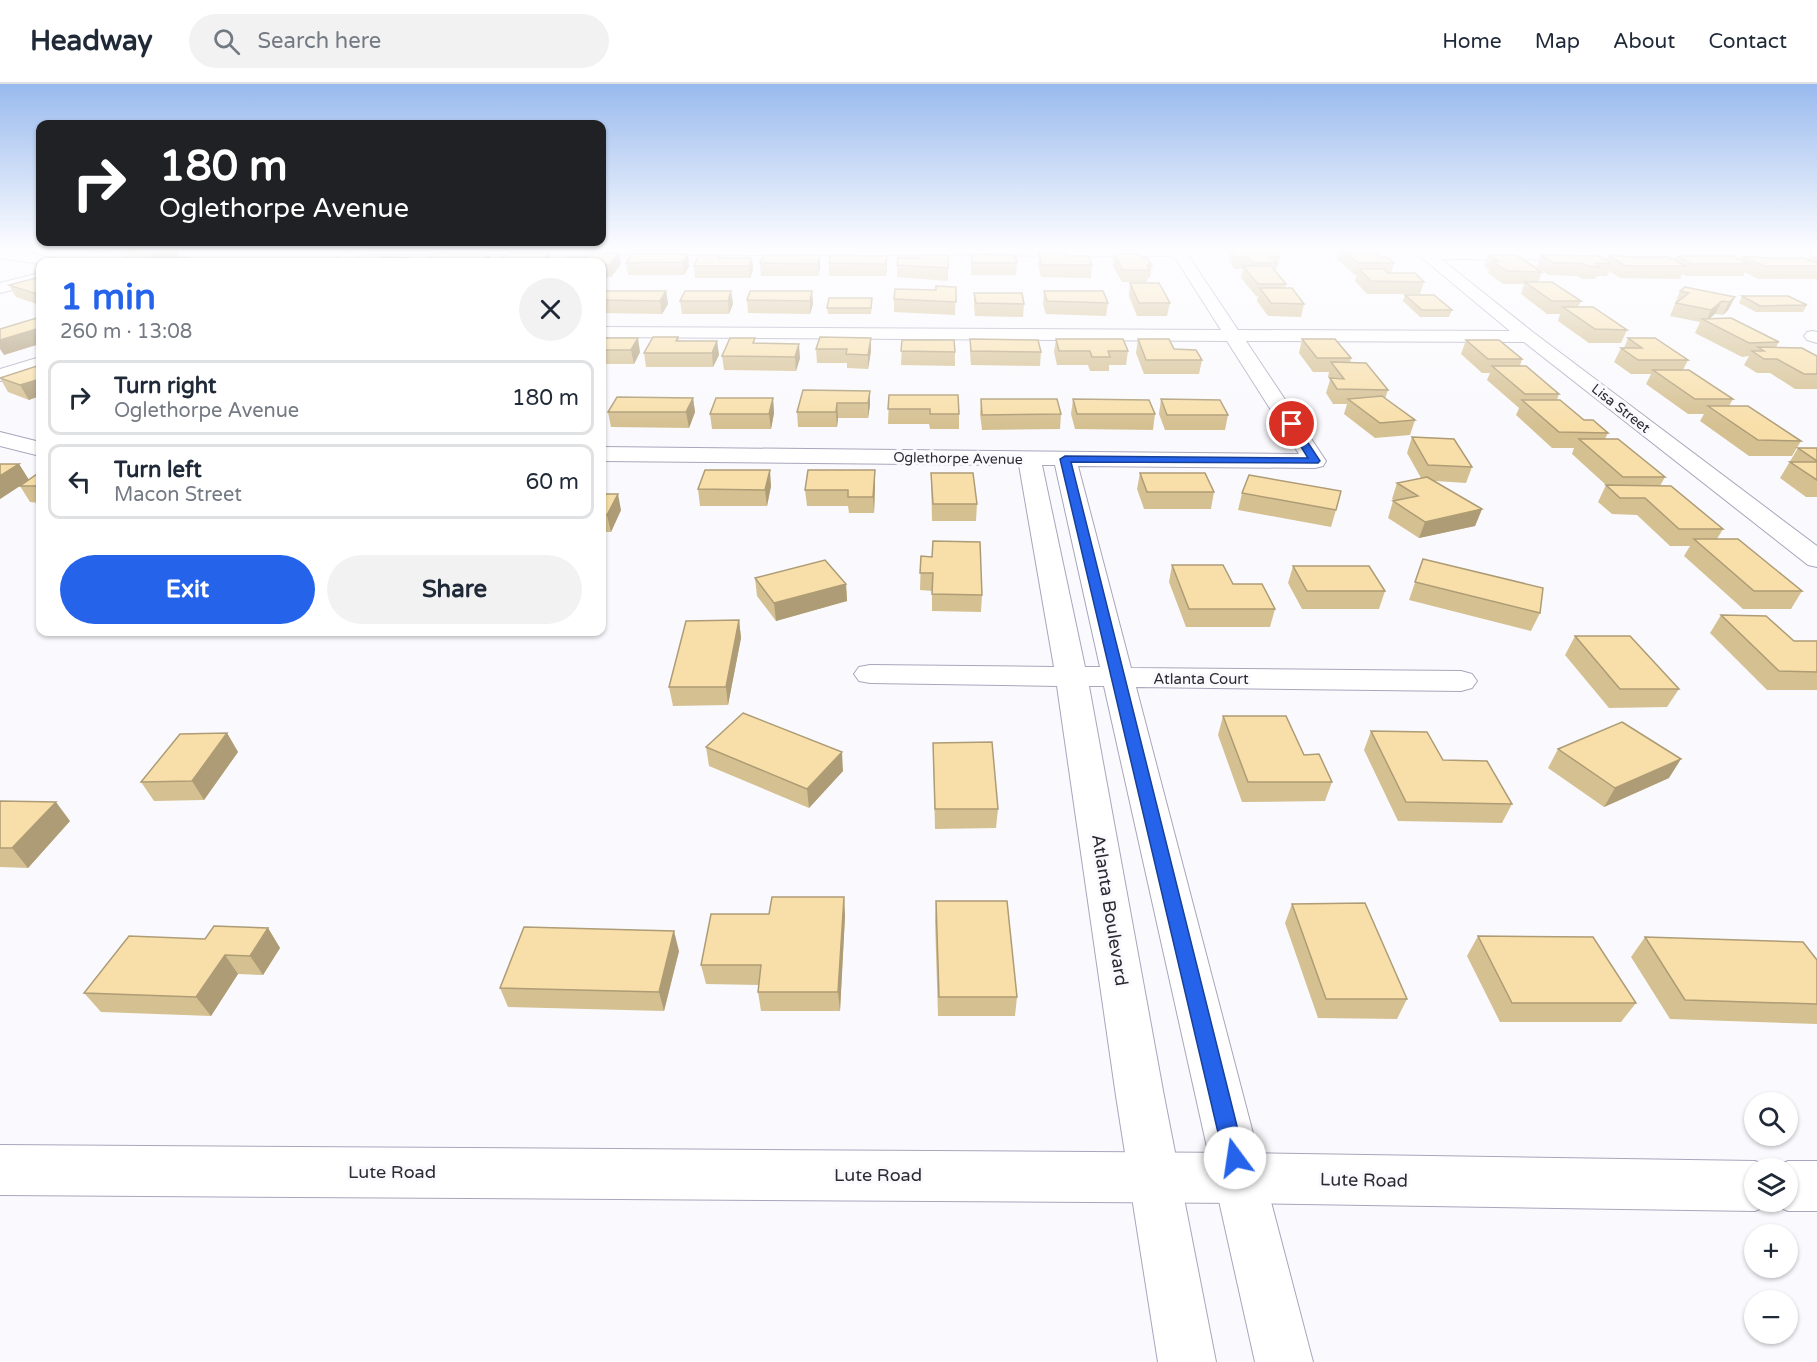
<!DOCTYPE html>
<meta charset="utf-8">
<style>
:root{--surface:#fff;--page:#f2f2f3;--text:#1f2937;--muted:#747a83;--line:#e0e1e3;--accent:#2563eb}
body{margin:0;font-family:"Varela Round",sans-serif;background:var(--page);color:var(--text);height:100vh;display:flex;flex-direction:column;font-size:22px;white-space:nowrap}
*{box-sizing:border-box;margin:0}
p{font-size:20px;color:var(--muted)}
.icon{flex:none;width:33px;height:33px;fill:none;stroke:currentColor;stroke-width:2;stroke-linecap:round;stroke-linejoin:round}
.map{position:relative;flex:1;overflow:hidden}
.side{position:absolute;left:36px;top:174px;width:570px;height:378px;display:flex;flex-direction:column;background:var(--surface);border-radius:12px;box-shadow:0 2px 4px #0004}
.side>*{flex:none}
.top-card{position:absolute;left:36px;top:36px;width:570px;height:126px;border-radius:12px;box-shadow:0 2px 4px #0004;background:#202124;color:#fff;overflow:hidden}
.buttons{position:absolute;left:1744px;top:1008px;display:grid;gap:12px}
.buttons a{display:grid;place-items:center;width:54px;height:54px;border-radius:50%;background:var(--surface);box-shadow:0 2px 4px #0004;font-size:30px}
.pin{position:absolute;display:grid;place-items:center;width:51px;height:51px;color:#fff;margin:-26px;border:3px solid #fff;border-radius:50%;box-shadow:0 2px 6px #0007}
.me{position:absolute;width:66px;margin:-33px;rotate:346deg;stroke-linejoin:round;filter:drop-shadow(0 0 4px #0008)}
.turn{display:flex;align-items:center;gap:21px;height:126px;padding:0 24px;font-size:27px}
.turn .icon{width:78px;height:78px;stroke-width:2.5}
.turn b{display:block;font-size:42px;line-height:51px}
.round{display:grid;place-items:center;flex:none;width:63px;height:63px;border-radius:32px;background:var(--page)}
.headline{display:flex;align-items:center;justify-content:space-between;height:102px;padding:0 24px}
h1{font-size:36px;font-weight:700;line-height:45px;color:var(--accent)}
.cta{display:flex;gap:12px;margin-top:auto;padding:12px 24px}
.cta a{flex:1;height:69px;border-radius:36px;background:var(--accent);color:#fff;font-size:24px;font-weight:700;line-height:69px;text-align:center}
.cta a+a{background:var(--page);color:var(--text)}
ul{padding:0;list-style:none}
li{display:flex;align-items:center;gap:18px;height:75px;margin:0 12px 9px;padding:0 12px;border:3px solid var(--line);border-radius:12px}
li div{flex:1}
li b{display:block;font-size:22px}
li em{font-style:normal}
header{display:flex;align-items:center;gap:36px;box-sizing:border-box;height:84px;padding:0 30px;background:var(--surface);border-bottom:2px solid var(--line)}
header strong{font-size:28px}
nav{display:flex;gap:33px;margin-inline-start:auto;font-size:21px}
.search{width:420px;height:54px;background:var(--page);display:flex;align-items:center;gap:15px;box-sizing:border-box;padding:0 21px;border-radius:33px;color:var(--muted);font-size:22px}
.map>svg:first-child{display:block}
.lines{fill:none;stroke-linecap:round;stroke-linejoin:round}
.street-casing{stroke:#a7a6bc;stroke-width:2}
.secondary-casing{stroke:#a7a6bc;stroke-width:2}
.street{fill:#fff;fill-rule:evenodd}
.secondary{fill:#fff;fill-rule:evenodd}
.wall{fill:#d5c091}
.shaded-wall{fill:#ae9c76}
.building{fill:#f8dfa9;stroke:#ae9c76;stroke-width:1.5}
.route{fill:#2563eb;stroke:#184099;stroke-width:1.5}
.labels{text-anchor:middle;stroke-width:6;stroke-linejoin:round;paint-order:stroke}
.far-street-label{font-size:14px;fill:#2b2b33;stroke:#fafafe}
.street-label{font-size:15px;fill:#2b2b33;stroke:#fafafe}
.near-street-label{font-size:18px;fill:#2b2b33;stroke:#fafafe}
</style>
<header>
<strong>Headway</strong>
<div class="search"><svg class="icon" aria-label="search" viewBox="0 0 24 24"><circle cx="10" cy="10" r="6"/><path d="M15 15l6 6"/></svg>Search here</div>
<nav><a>Home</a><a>Map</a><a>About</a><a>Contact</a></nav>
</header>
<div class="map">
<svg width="1817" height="1278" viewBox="0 0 1817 1278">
<rect width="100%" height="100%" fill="#fafafe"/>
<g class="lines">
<defs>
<path id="street" d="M353,164H1183L1238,246L1510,247L1421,173L1419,170L1421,167L1817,166V176L1441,175L1534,249L1817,462V483L1808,481L1524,258L1246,257L1326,377L1323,382L1315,384L1078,382L1131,584L1461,587L1472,590L1477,597L1472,604L1461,607L1136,603L1313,1278H1255L1104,602H1089L1164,1012L1216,1278H1158L1116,1012L1057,602L870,599L859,597L854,590L859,583L870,581L1054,583L1019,381L602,377V363L1299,370L1227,257L602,253V243L1221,246L1174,172L363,170L349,178H331ZM1042,381H1055L1100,583H1085Z
M0,166L23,167L55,175L58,178H40V180L0,174Z
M40,189V199L0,209V199Z
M1813,247L1817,248V259L1807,256L1804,252L1807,248Z
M40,273V285L0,297V285Z
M0,348L40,358V372L0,362Z"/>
<path id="secondary" d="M0,1061L1240,1069L1755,1077L1772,1084L1788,1077H1817V1127H1788L1772,1120L1755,1127L1240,1119L0,1111ZM1755,1084H1788V1118H1755Z"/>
</defs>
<use href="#street" class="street-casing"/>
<use href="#secondary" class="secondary-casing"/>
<use href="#street" class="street"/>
<use href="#secondary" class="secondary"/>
</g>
<path class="wall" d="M85,164H176L180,174L214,178H138L123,175L119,165L99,169L86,165Z
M272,164H295L283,167Z
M1217,164H1247V165L1280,173L1277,185H1276L1275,187L1286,200L1285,204L1304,220L1301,233L1268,232L1257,217L1258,212H1256L1241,194L1243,185H1235L1229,177L1230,167H1220Z
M1319,164H1369L1380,173L1394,179L1391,189L1424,198L1420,210H1367L1355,197L1357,191H1355L1336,174L1338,168Z
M1039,168L1067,172L1092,181L1091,194L1041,193L1038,180Z
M619,169L621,180L611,193H602V178L588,173Z
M688,170L689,182L684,191H628L626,179Z
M971,170L1017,179L1016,191H971Z
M1114,170L1142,174L1152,182L1150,194H1148L1147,198H1122L1113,182Z
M720,171V174H752L753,186L750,194H695L694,182Z
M820,171V183L818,192H761L760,179Z
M948,171V197L897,193V181L920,174Z
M1488,171L1542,188L1538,198L1581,217L1578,223L1627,246L1621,259H1589L1558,237L1560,230H1547L1521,210L1524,200H1503L1488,189L1489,186L1484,182Z
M1541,171L1606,176L1608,171L1675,176L1677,172L1740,175L1741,172L1808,176L1810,172H1817V195H1758L1745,188L1743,192H1687L1682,190L1680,195L1620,194L1609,187L1607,192H1597L1595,195H1582L1577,192L1549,191L1537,183Z
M887,172L886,192H829V179Z
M40,193V221L16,213L9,201Z
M1130,199L1170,219L1167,232H1137L1129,212Z
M956,203L955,231L894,228V215Z
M666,207L668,220L662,230L602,229V211Z
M731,207L733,220L729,230H682L680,217Z
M812,207L813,220L810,230L748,229L747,216Z
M1044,207L1108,219L1106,232L1046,230L1043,220Z
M1680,207L1735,213L1728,226L1723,231L1715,230L1709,235L1779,258L1776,263L1817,290V305H1795L1770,289H1757L1744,281L1749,272L1742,273L1695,249L1700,238L1670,232Z
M974,209L1024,220L1023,233L975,232L974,222Z
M1405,211L1452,226L1449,233H1420L1403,217Z
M1742,212L1807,221L1803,228H1756L1739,219Z
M872,220L871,230H828L827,224Z
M678,253L679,257H717L719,271L713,283H646L644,269Z
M602,254L640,268L634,280H602Z
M871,254V267L868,285L847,284V279H817L816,265Z
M1628,254L1688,276L1683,286L1733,315L1729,322L1801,357L1792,372H1749L1700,337L1704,330H1688L1646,300L1651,290H1631L1614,278L1621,264H1624Z
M970,255L1041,268L1040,282L971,281L970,269Z
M1056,255L1128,267L1126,281H1109V287H1090L1088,281H1057L1054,268Z
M1138,255L1174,265L1202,276L1199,290H1144L1136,269Z
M1302,255L1351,274L1350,279L1388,306L1385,315L1415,336L1410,351L1375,354L1344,330L1347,320H1333L1326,309L1330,296L1328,293L1329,288H1313L1299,269Z
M902,256L955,268V282L901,281Z
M1466,256L1522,275L1520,282L1559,310L1557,316L1584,336L1608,349L1605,355L1665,393L1660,402L1723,445L1717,455L1802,507L1791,525H1743L1684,472L1690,462H1670L1637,431L1612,430L1598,418L1606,401L1572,370L1574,364H1552L1516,331L1519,324L1487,296L1490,289H1482L1461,270Z
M756,259L800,274L796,287L724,286L722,272Z
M40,281L29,316L8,308L0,294Z
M870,307V321L868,334H838L837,343H798L797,328Z
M889,311L959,330V345H930L929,340H888Z
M693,314L695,328L689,344L611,343L608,328Z
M773,314L774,329L771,345H712L710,330Z
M981,315L1061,330L1060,345L982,346L980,330Z
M1073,315L1155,330L1153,346L1075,345L1071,330Z
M1161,315L1228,331L1225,346H1165L1159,330Z
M1412,353L1472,383L1466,399L1435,397L1482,425L1475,442L1419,454L1388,434L1393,417H1395L1392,415L1397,399L1421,394L1407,369Z
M1798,364H1817V413H1806L1780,394Z
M0,380H19L29,396L40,388V419L30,418L20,402L0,415Z
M875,386V402L874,429H849L848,422H807L805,406Z
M931,389L977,420L976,437H932Z
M1140,389L1214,408L1211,425H1144L1137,405Z
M771,402L767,422H700L698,405Z
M1242,409L1336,426L1331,443L1238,426Z
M602,410L621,426L611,448H602Z
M921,472L982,511L981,528L932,527V507L920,506Z
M1423,475L1540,529L1531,547L1409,516Z
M1172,481L1233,500L1275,525L1270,543H1186L1169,498Z
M1293,482L1385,507L1379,525H1302L1288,499Z
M755,494L846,500L847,517L776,537L757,512Z
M1721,531L1794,557H1817V606H1767L1710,549Z
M739,536L741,554L728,621L673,622L669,603Z
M1575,552L1679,605L1667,623L1609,624L1565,571Z
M1223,632L1304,671L1332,698L1325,717L1242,718L1218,651Z
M1371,647L1443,676L1512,720L1502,739L1398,737L1364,666Z
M227,649L238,668L204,716L154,717L141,698Z
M933,659L998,725L996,744L935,745Z
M706,663L843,687L809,724L709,682Z
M1558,665L1669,694L1604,723L1548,684Z
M0,717L70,737L28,784L0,783Z
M844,813L845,832L840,927H761L758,908L759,901L706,900L701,881Z
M936,817L1017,913L1015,932H938L935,837Z
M1292,820L1407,915L1397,935L1318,934L1285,839Z
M268,844L280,864L263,891L238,890L211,932L101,928L84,909L205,855Z
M1478,852L1636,919L1621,938H1500L1467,872Z
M1645,853L1817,876V940L1670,935L1631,873Z
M679,867L664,927L508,923L500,904Z"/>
<path class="shaded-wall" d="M97,164H117L99,169Z
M176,164L181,176L171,178H153L150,171Z
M282,164H295L283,167Z
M549,169L551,178H541V177Z
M619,169L621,180L611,193L609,181Z
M489,170L492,178H479Z
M688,170L689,182L684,191L683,178Z
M820,171V183L818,192V180Z
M887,172V184L886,192V180Z
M409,174L410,178H402Z
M752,174L753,186L750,194L749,182Z
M666,207L668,220L662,230L660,217Z
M731,207L733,220L729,230L728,217Z
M812,207L813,220L810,230V217Z
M1735,213L1728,226L1723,231L1729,218Z
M1722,217L1715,230L1706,237L1711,226Z
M40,244V260L4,271L0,265V256Z
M638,254L640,268L634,280L631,266Z
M871,254V267L868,285V271Z
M717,257L719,271L713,283L712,269Z
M799,260L800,274L796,287L795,273Z
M40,295V312L29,316L20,301Z
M870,307V321L868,334V319Z
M693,314L695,328L689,344L686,328Z
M773,314L774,329L771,345L769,330Z
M837,319L838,334L837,343L836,328Z
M19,380L29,396L0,415V392Z
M770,386L771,402L767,422L765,406Z
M875,386V402L874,429L873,413Z
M618,410L621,426L611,448L607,431Z
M1482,425L1475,442L1419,454L1425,438Z
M846,500L847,517L776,537L774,519Z
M739,536L741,554L728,621L726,603Z
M227,649L238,668L204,716L192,697Z
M842,668L843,687L809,724L807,705Z
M1681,675L1669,694L1604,723L1615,704Z
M56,718L70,737L28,784L12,764Z
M844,813L845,832L840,927L838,908Z
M268,844L280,864L263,891L250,872Z
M674,847L679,867L664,927L659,908Z
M225,871L238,890L211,932L196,913Z"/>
<path class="building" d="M121,164H176L150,171Z
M1341,164H1369L1380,173H1386L1394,179H1358Z
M1231,165H1272L1280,173H1271L1277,179H1253L1248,173H1237Z
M592,168L619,169L609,181H602V178H562L568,173H588Z
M1039,168H1066L1067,172H1088L1092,181H1042Z
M435,169L489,170L479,178H424Z
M508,169H549L541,177L496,178Z
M632,170H688L683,178L626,179Z
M971,170L1015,171L1017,179H972Z
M1114,170H1139L1142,174H1147L1152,182L1147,181L1149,186H1123Z
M699,171H720L719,174H752L749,182H694Z
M764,171H820L818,180L760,179Z
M831,171L887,172L886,180L829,179Z
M920,171H948V184L897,181L898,174H920Z
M1488,171H1516L1542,188L1507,187L1492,177H1498Z
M1541,171L1599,172L1612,180L1595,179L1600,183L1587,182L1582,179H1554Z
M1608,171L1633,173H1669L1686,182H1625Z
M1677,172H1733L1749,180H1692Z
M1741,172L1767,174H1804L1817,179V182H1764Z
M184,173L214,178H166Z
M383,173L409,174L402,178H374Z
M1243,182H1271L1286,200H1258Z
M1359,185H1384L1388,189H1415L1424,198L1371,197Z
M40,193V211L9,201Z
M1525,198H1552L1581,217H1552Z
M1130,199H1159L1170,219H1139Z
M936,202L956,203V218L894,215L895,205L936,206Z
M1685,203L1735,213L1729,218L1722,217L1711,226L1676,219L1689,209L1680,207Z
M1260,204H1292L1304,220L1271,219Z
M605,207H666L660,217L602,216V211Z
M685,207H731L728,217H680Z
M750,207H812L810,217L747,216Z
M1044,207H1103L1108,219L1047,217Z
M974,209H1022L1024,220L976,219Z
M1405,211H1434L1452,226H1422Z
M1742,212H1788L1807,221L1760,222Z
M829,214H872L871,224H827Z
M1563,223H1593L1627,246L1595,245Z
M40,233V244L0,256V245Z
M1731,234L1779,258L1749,259L1702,235Z
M653,253H678L676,257H717L712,269H644Z
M820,253L871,254L868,271L846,270L847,265H816Z
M602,254H638L631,266H602Z
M730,254H755L753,259L799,260L795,273L722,272Z
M1628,254H1655L1688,276H1638L1621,264H1642Z
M970,255L1038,256L1041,268L971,267Z
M1056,255H1123L1128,267H1108L1110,273H1092L1090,267H1059Z
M1138,255H1169L1174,265L1196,266L1202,276H1146Z
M1302,255H1335L1351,274H1317Z
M902,256H954L955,268L901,267Z
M1466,256H1499L1522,275H1488Z
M1758,263L1802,264L1817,272V290H1804L1777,275H1764L1752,267H1764Z
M1331,278L1366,279L1388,306L1337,305L1330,294L1344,295Z
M40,281V295L20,301L0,294Z
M1492,282H1526L1559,310H1525Z
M1653,286H1689L1733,315H1695Z
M803,306L870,307L868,319H837L836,328H797Z
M889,311H958L959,330H930V325H888Z
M1382,312L1415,336L1380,339L1348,315Z
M617,313L693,314L686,328H608Z
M716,314H773L769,330H710Z
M981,315H1057L1061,330L982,331Z
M1073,315L1149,316L1155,330H1077Z
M1161,315L1220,316L1228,331H1167Z
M1522,316H1560L1584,336H1593L1608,349L1559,348Z
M1708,322H1748L1801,357L1758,356Z
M1412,353L1454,355L1472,383L1428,381Z
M1579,355H1618L1665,393H1623Z
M1798,364H1817V377Z
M1790,378H1817V396Z
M0,380H19L0,392Z
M705,386H770L765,406L698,405Z
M808,386H875L873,413H848V406H805Z
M40,388V402H20Z
M931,389H973L977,420H933Z
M1140,389H1205L1214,408H1147Z
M1249,391L1341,407L1336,426L1242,409Z
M1427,393L1482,425L1425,438L1393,417L1418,412L1397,399Z
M1606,401L1671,402L1723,445H1679L1645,414H1620Z
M602,410H618L607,431H602Z
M1694,455H1738L1802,507H1754Z
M933,457L980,458L982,511L932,510L933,489H920L921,472L932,473Z
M1423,475L1543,504L1540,529L1415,498Z
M825,476L846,500L774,519L755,494Z
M1172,481H1223L1233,500H1262L1275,525H1189Z
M1293,482H1369L1385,507H1307Z
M1721,531L1766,532L1794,557H1817V588L1779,587Z
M739,536L726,603H669L686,537Z
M1575,552H1630L1679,605H1620Z
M743,629L842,668L807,705L706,663Z
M1223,632H1286L1304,671L1319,670L1332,698H1248Z
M1622,638L1681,675L1615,704L1558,665Z
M1371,647L1427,648L1443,676L1487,677L1512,720L1406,718Z
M227,649L192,697L141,698L180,650Z
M992,658L998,725H935L933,659Z
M0,717L56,718L12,764H0Z
M772,813H844L838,908H758L761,881H701L711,830H769Z
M936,817H1007L1017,913H939Z
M1365,819L1407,915H1326L1292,820Z
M214,842L268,844L250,872L225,871L196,913L84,909L129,852L205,855Z
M524,843L674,847L659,908L500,904Z
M1478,852L1593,853L1636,919H1512Z
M1645,853L1803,858L1817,876V920L1685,916Z"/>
<linearGradient id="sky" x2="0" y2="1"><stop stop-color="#99baee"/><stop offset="0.48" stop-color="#fdfdff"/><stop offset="1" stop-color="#fdfdff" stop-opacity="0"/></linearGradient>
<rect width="1817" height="343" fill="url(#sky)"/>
<path class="route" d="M1289,339H1295L1320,377L1318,379L1071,378L1245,1074L1242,1081L1235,1083L1227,1081L1224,1074L1060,375L1065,372L1308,374L1287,340Z"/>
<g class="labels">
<g class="far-street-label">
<text transform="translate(1621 324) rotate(38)" y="5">Lisa Street</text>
<text transform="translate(958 374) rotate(1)" y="5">Oglethorpe Avenue</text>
</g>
<g class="street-label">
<text x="1201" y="600">Atlanta Court</text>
</g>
<g class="near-street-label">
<text transform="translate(1110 826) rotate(81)" y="6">Atlanta Boulevard</text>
<text x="392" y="1094">Lute Road</text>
<text x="878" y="1097">Lute Road</text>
<text transform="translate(1364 1096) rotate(1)" y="6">Lute Road</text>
</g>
</g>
</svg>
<div class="buttons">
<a><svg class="icon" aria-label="search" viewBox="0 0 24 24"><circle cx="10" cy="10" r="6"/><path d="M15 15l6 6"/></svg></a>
<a><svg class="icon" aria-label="layers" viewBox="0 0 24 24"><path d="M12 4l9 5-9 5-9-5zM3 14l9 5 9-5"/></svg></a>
<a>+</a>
<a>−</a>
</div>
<div class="pin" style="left:1292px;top:340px;background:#d93025"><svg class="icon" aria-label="arrive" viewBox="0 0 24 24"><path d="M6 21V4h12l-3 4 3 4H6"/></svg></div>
<svg class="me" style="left:1235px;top:1074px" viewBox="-20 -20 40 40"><circle r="19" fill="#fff"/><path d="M0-13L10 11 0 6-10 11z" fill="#2563eb"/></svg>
<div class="top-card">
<div class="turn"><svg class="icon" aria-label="right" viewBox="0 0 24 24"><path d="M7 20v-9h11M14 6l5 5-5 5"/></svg><div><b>180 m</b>Oglethorpe Avenue</div></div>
</div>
<section class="side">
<div class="headline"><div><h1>1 min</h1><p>260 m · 13:08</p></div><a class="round"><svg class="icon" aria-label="close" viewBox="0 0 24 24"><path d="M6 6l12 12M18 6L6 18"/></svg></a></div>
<ul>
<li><svg class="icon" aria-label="right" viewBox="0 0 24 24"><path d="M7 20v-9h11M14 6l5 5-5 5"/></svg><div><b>Turn right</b><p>Oglethorpe Avenue</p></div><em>180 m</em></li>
<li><svg class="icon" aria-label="left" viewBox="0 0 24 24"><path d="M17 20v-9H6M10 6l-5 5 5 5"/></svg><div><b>Turn left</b><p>Macon Street</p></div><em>60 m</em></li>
</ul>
<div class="cta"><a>Exit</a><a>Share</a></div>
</section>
</div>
